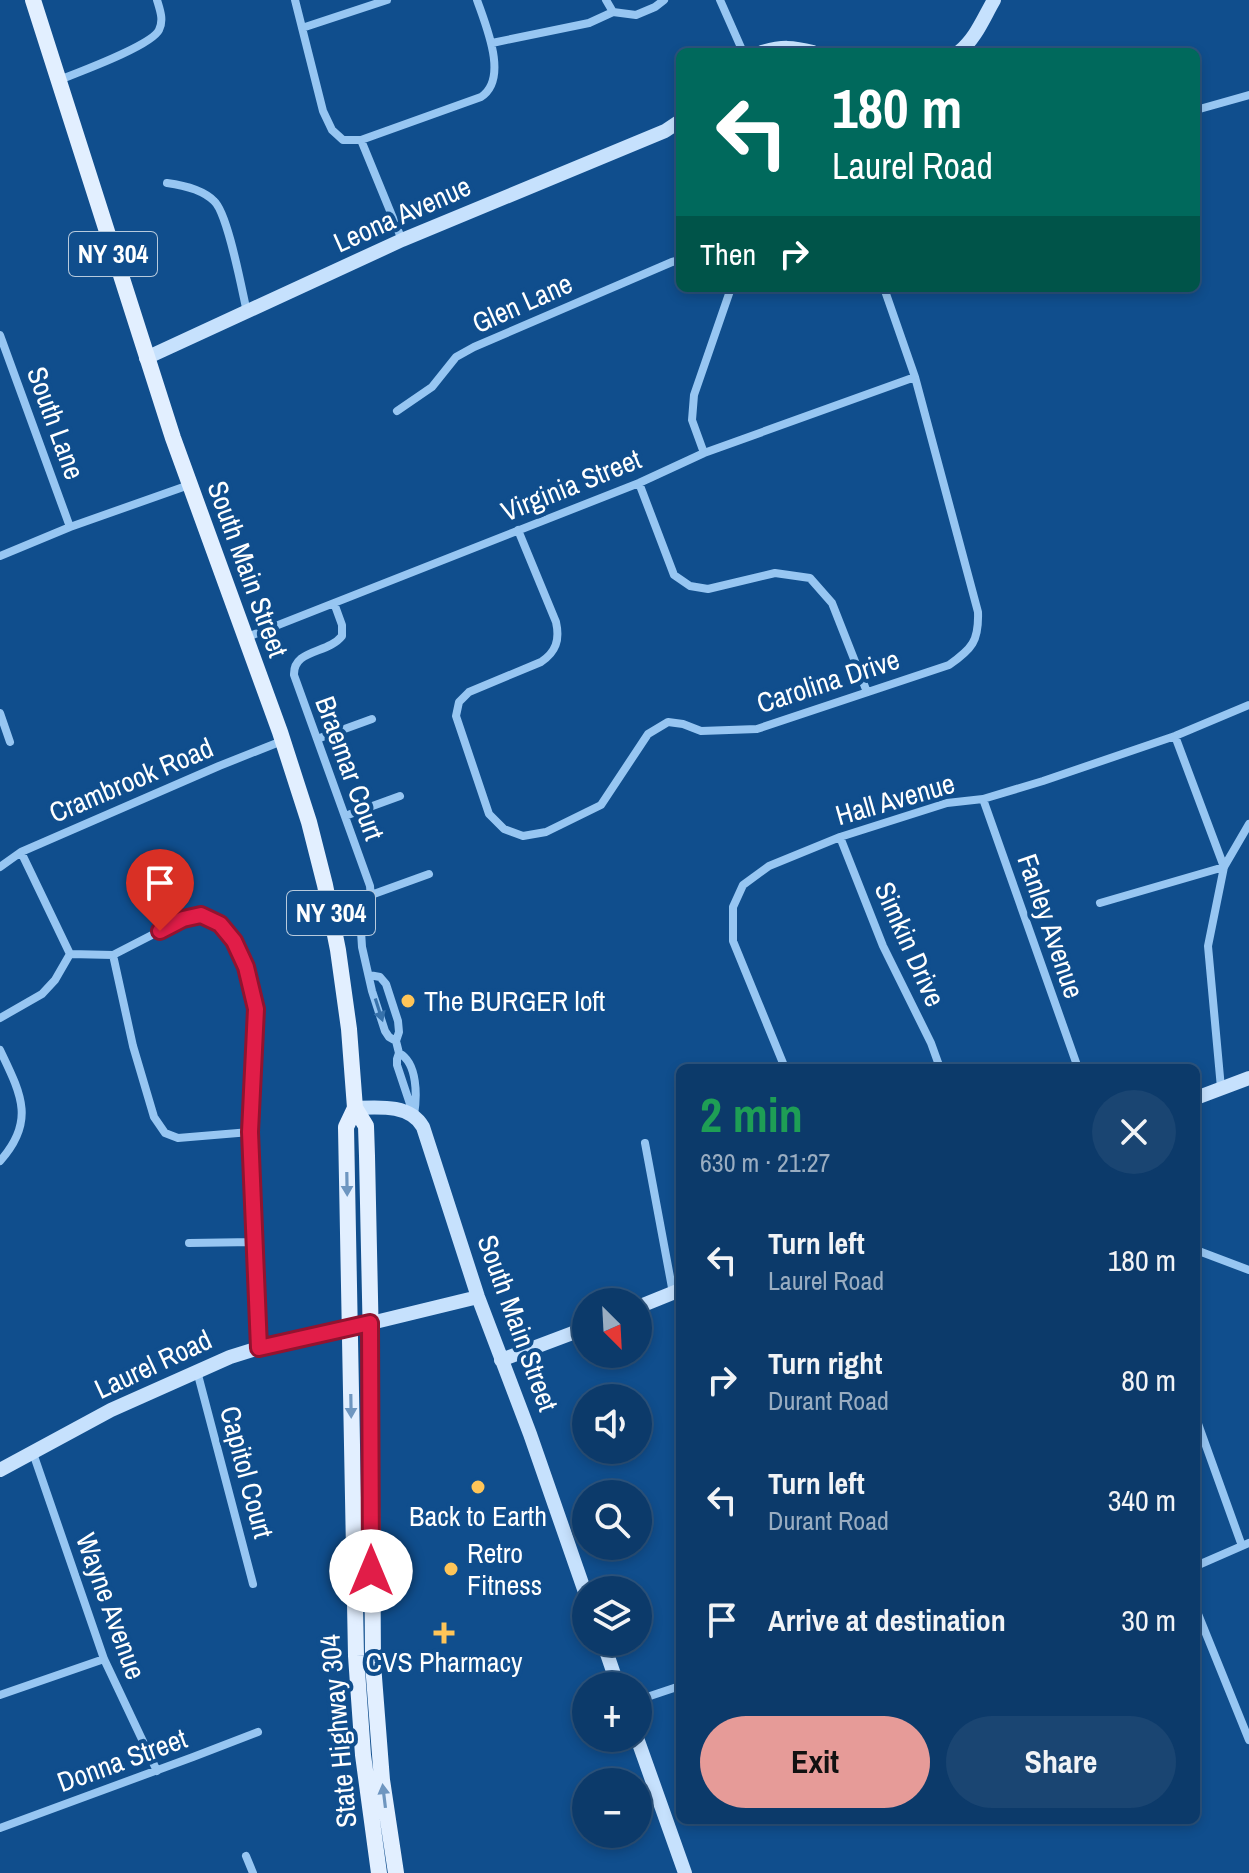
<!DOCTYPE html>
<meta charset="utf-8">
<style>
:root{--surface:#0c3a6a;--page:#1a4572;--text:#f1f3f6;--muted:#9aadc1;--line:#2c547e;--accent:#e69b98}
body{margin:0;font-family:"Archivo Narrow",sans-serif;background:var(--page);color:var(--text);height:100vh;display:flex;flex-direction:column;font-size:30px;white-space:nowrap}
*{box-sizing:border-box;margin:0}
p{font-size:26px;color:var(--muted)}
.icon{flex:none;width:44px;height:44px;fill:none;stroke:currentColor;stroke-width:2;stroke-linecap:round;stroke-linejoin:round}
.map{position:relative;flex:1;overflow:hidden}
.sheet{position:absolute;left:676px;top:1064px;width:524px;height:760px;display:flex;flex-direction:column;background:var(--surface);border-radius:12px;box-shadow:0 4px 12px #0003,0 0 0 2px var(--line)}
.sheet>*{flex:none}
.banner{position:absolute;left:676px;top:48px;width:524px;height:244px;border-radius:12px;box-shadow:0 4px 12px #0003,0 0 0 2px var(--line);background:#00695c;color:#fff;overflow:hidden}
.needle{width:52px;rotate:156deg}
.tools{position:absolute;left:572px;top:1288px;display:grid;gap:16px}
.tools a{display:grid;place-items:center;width:80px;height:80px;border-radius:50%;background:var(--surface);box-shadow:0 4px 12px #0003,0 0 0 2px var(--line);font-size:40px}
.pin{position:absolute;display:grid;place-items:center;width:68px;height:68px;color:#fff;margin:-82px -34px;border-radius:50% 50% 50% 0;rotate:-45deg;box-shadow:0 0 8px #0007}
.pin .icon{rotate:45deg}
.me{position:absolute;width:88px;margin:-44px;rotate:0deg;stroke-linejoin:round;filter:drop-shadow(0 0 6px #0008)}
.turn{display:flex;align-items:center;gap:28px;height:168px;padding:0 24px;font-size:36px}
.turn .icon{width:104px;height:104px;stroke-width:2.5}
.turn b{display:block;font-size:56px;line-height:68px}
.then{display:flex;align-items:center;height:76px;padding:0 24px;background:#0003;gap:16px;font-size:30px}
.round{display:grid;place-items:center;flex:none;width:84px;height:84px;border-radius:42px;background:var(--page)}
.summary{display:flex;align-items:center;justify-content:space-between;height:136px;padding:0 24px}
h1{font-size:48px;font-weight:700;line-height:60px;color:#1e9e55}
.button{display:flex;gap:16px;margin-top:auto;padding:16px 24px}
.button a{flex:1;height:92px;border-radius:48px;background:var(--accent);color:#111;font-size:32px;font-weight:700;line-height:92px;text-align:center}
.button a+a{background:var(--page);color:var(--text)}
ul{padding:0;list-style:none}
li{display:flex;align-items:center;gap:24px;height:120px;padding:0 24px}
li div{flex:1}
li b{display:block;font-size:30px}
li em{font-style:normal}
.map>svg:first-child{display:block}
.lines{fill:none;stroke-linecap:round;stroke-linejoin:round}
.street{stroke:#97c6f2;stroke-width:8}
.secondary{stroke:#c6e1fd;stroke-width:14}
.primary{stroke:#e2efff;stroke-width:16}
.oneway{fill:#3872ab}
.oneway2{fill:#6e96c0}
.route-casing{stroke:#92132f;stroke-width:20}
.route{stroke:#e11d48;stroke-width:14}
.poi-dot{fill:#ffc558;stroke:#104e8d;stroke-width:3}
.labels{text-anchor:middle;stroke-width:8;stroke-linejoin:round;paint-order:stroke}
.shield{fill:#104e8d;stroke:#b7cadd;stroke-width:2}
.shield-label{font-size:26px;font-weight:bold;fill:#fff}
.street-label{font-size:28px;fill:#fff;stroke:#104e8d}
.poi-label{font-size:28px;fill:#fff;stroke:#104e8d;text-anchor:start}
</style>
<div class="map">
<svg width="1249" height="1873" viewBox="0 0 1249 1873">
<rect width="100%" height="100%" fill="#104e8d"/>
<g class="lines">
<path class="street" d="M295,0L323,111L332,130L343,140H361L481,97C509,79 486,26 477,0
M606,0L613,12
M720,0L743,52
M302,28L387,0
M492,43L589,23L613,12L636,15L655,7L664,0
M59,80C79,72 151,46 159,30C164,20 160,10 157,0
M1196,110L1249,95
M361,140L402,240
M167,183C182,185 203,190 214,201C228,213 242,291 247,312
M0,335L70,527
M397,411L432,387L456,357L474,347L672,262L680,260
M704,453L692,420L694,395L731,288
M639,483L674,575L690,586L708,589L775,573L810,578L832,603L867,692
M518,530L556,622C560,640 556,652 541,662L469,692L459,702L456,716L489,814L504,829L523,836L546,832L601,805L648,734L668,722L683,724L701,731L757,729L949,665C972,649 979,641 978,612L915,377L884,288
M0,556L70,527L189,485
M334,603L342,625V636C328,654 293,649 294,675L370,886L371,899L361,931L362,947L372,991L385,1031L389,1037L396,1041L399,1053L397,1059V1065L414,1116
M245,638L639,483L704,453L915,377
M0,713L10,742
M317,739L372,719
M983,799L1078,1068
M345,816L400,796
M840,837L883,946L931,1043L940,1068
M21,852L70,954
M0,867L21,852L219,766L282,741
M371,895L429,874
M1100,903L1224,867L1175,736
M70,954L113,955L183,919L201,915L220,924L234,941L246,967L256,1009L250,1132L259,1348
M113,955L133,1046L154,1117L165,1133L178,1138L250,1132
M369,975L380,977L386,984L398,1021L399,1032L396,1041
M0,1018L42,994L55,980L70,954
M0,1050C21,1094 36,1121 0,1161
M399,1053C418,1063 417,1097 414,1115
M785,1068L733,941V907L743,885L769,866L840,837L947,803L983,799L1043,781L1175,736L1249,705
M1221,1088L1208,946L1224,867L1249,824
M645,1143L673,1293
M189,1243L254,1242
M1196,1250L1249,1270
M197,1371L253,1584
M1196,1418L1242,1546
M33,1453L104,1659L157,1771
M1196,1566L1249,1543
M1196,1609L1249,1740
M0,1695L104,1659
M638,1700L680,1686
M0,1828L193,1757L258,1732
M246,1856L253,1873"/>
<path class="secondary" d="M762,52C782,46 793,47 813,52
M959,52C976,38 983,19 994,0
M146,358L402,240L665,131L680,121
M1196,1098L1249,1078
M355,1108C379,1107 410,1104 423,1127L478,1297L530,1434L586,1595
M638,1307L680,1290
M501,1360L586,1328
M0,1470L111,1410L230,1357L259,1348L330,1333L478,1297
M603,1642L618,1686
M637,1738L685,1873"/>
<path class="primary" d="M33,0L173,438L280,732L309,822L325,885L338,950L349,1029L355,1108
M355,1108L366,1126L367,1156L371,1344L373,1664L382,1780L396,1873
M355,1108L346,1127L356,1656L363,1755L379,1873"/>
</g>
<defs><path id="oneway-solid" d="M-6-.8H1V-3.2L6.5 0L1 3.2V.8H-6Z" transform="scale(2)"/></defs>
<use class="oneway" href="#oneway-solid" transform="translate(379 1010) rotate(72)"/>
<g class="oneway2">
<use href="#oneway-solid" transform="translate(347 1184) rotate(89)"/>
<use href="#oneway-solid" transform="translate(351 1406) rotate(89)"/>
<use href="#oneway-solid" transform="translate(384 1796) rotate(-97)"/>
</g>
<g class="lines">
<defs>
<path id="route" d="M160,931L183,919L201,915L220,924L234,941L246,967L256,1009L250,1132L259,1348L370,1323L371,1571"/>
</defs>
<use href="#route" class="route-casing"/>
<use href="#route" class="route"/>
</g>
<g class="poi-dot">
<circle cx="408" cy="1001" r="8"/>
<circle cx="478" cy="1487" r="8"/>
<circle cx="451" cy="1569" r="8"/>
<path d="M440 1621h8v8h8v8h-8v8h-8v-8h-8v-8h8z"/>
</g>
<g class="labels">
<g class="shield">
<rect x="69" y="232" width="88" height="44" rx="6"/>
<rect x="287" y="891" width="88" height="44" rx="6"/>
</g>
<g class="shield-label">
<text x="113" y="263">NY 304</text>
<text x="331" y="922">NY 304</text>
</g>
<g class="street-label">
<text transform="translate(402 214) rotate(-24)" y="10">Leona Avenue</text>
<text transform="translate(522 303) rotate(-24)" y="10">Glen Lane</text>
<text transform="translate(56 423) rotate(70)" y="10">South Lane</text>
<text transform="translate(571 485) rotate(-22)" y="10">Virginia Street</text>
<text transform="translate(248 569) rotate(70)" y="10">South Main Street</text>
<text transform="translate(828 681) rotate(-18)" y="10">Carolina Drive</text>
<text transform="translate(350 768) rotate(70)" y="10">Braemar Court</text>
<text transform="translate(131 780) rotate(-23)" y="10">Crambrook Road</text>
<text transform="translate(895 799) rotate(-16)" y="10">Hall Avenue</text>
<text transform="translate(1051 926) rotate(71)" y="10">Fanley Avenue</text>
<text transform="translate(910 944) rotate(66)" y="10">Simkin Drive</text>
<text transform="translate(518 1323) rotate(70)" y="10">South Main Street</text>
<text transform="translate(153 1364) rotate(-25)" y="10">Laurel Road</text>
<text transform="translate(247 1472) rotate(75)" y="10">Capitol Court</text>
<text transform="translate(111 1606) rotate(70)" y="10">Wayne Avenue</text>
<text transform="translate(338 1731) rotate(-95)" y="10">State Highway 304</text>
<text transform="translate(122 1760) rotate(-20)" y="10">Donna Street</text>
</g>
<g class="poi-label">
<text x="424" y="1011">The BURGER loft</text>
<text x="478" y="1526" text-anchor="middle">Back to Earth</text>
<text x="467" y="1563">Retro<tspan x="467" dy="32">Fitness</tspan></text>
<text x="444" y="1672" text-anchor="middle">CVS Pharmacy</text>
</g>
</g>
</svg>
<div class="tools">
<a><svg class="needle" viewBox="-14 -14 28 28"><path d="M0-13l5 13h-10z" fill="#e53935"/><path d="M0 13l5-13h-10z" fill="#9aadc1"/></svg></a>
<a><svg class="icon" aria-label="sound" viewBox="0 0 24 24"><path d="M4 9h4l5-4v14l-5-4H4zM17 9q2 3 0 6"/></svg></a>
<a><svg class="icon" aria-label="search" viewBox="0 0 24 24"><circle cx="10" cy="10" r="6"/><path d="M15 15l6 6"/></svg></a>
<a><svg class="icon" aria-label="layers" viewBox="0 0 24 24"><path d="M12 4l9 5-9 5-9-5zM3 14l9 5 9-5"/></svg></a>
<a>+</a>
<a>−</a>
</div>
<div class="pin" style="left:160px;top:931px;background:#d93025"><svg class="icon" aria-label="arrive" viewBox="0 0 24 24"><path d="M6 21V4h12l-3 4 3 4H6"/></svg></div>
<svg class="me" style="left:371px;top:1571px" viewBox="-20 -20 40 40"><circle r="19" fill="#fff"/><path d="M0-13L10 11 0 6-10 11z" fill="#e11d48"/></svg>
<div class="banner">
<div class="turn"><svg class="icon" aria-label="left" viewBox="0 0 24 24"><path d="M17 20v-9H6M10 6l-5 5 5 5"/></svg><div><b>180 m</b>Laurel Road</div></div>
<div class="then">Then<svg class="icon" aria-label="right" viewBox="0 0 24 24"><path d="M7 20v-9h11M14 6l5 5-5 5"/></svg></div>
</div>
<section class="sheet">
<div class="summary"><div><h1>2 min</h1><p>630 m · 21:27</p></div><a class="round"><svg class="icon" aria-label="close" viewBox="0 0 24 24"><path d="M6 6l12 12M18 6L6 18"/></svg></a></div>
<ul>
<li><svg class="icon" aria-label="left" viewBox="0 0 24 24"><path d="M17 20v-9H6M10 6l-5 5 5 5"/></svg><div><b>Turn left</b><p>Laurel Road</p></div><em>180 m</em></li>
<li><svg class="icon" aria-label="right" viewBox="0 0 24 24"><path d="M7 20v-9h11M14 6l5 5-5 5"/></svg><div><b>Turn right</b><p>Durant Road</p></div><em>80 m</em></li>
<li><svg class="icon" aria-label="left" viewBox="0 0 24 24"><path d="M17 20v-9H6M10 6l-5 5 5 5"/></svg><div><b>Turn left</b><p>Durant Road</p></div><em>340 m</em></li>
<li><svg class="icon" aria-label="arrive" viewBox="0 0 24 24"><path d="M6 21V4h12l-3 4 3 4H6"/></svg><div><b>Arrive at destination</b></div><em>30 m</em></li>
</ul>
<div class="button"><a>Exit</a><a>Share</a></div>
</section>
</div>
